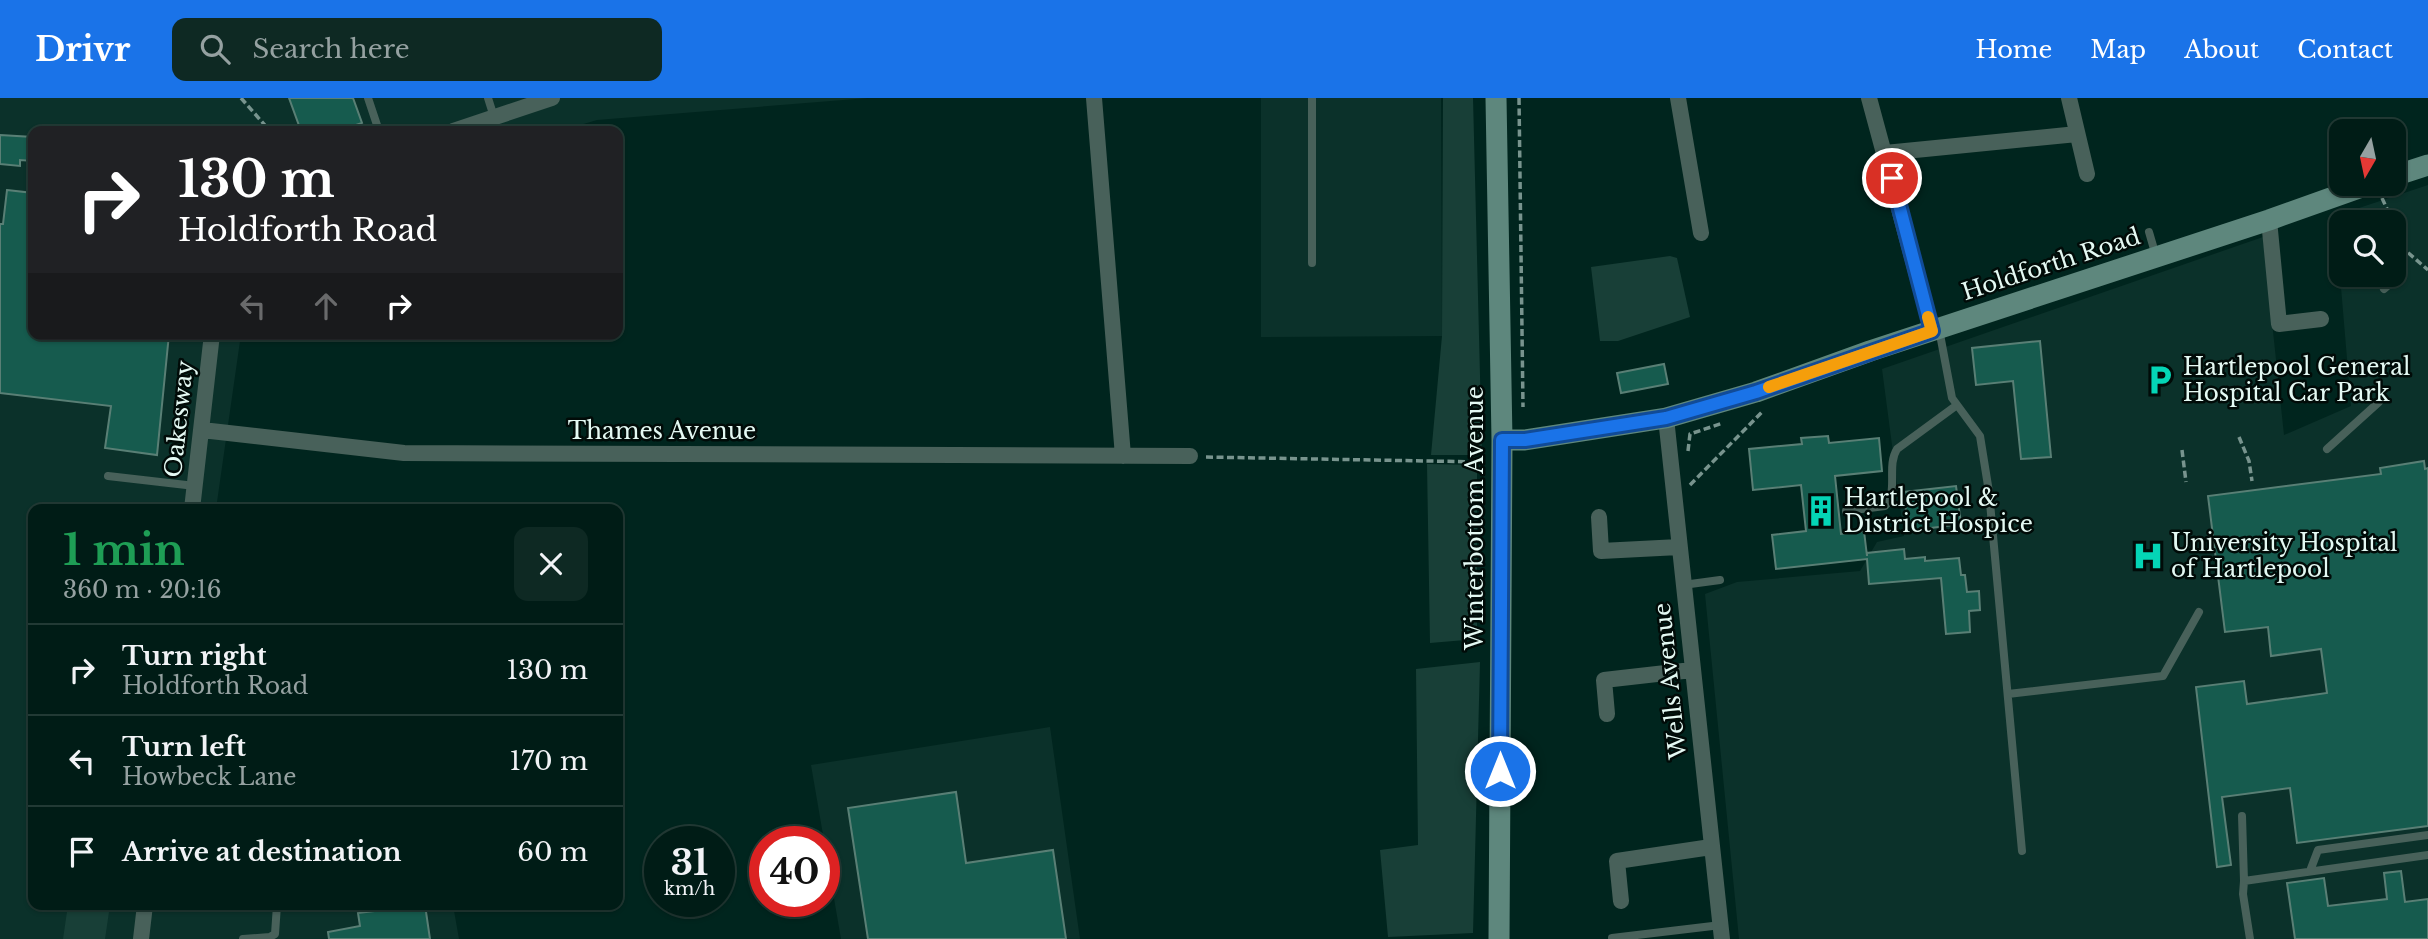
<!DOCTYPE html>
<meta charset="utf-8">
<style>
:root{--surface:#001c16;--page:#0e2923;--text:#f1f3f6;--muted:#95a1a1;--line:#223a35;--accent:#1a73e8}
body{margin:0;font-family:"Libre Baskerville",serif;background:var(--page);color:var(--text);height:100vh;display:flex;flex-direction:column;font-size:26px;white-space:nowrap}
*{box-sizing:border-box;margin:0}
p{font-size:23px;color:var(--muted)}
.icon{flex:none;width:38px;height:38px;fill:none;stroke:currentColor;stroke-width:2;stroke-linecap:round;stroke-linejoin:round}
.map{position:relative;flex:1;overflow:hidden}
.sheet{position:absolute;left:28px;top:406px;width:595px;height:406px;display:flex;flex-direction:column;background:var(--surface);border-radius:14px;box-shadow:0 2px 5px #0004,0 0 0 2px var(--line)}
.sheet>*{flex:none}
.top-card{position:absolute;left:28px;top:28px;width:595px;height:214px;border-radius:14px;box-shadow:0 2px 5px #0004,0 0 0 2px var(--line);background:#202124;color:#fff;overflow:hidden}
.needle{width:46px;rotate:189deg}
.buttons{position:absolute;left:2329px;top:21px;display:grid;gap:14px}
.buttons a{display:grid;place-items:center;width:77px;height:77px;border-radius:14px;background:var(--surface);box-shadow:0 2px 5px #0004,0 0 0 2px var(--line);font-size:35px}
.speed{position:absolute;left:644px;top:728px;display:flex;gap:14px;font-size:35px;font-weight:700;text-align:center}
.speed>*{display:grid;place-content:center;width:91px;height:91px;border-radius:50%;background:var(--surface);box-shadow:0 2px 5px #0004,0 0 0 2px var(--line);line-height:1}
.speed small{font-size:18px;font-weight:400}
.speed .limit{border:10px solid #d22;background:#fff;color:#111}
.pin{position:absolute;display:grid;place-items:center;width:60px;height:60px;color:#fff;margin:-30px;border:4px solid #fff;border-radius:50%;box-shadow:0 2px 7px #0007}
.me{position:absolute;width:77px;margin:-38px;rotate:0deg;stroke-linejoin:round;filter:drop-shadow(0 0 5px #0008)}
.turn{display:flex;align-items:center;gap:24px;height:147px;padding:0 35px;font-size:32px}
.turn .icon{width:91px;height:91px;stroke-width:2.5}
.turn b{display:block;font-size:49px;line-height:60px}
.lanes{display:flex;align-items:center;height:66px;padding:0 35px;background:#0003;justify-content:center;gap:35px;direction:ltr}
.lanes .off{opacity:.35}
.round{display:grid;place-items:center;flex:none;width:74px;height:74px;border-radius:14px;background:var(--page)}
.overview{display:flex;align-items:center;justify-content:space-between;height:119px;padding:0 35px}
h1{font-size:42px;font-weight:700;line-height:52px;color:#1e9e55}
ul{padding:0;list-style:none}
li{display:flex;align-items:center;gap:21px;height:91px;padding:0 35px;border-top:2px solid var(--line)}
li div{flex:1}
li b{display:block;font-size:26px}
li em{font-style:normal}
header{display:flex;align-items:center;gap:42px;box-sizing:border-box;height:98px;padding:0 35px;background:var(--accent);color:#fff}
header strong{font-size:33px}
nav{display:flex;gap:38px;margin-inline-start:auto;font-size:24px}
.search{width:490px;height:63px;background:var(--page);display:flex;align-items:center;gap:18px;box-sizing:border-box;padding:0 24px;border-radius:14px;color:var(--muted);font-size:26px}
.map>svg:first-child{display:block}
.built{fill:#0b312a;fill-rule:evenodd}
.green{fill:#183f37}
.building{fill:#165b4e;stroke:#597f75;stroke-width:2}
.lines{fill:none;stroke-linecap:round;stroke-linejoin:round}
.path{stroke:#78948e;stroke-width:3.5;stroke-dasharray:7 3.5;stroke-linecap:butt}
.lane{stroke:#48615a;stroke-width:8}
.street{stroke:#48615a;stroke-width:16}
.secondary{stroke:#5e877d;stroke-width:21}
.route-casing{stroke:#114b97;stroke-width:18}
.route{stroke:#1a73e8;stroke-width:12}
.slow{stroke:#f59e0b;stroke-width:12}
.labels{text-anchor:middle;stroke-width:5;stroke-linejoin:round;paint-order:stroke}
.street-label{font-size:23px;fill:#e4f9f3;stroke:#010b08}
.poi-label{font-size:23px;fill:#e4f9f3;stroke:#010b08;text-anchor:start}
</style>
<header>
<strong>Drivr</strong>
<div class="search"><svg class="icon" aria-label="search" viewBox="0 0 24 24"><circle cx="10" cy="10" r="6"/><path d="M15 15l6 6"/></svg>Search here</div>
<nav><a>Home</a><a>Map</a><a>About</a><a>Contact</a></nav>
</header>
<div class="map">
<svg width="2428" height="841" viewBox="0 0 2428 841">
<rect width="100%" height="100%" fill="#00251e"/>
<path class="built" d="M0,0H868L597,22L560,33H33V236H241L216,411H33V807H453L459,841H0Z
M1261,0H1441L1442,238L1261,239Z
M2428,87V841H1739L1705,496L1737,484L1860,473L1877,444L1904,438L1882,271L2263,139L2284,337L2351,308L2335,118ZM2342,124H2394V177H2342Z
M1050,629L1080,841H841L811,667Z"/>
<path class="green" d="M1443,0H1473L1482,357H1431L1442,238Z
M1670,158L1677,160L1690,219L1618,243H1600L1591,169Z
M1427,366L1477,367V541L1430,545Z
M1480,564L1473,835L1388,839L1380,752L1418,747L1416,571Z
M68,807H110L105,841H63Z"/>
<path class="building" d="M289,0H353L362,25L338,33H301Z
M0,37L33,39V63L20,62V68L0,66Z
M7,92L33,95V236H169L157,357L105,350L111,308L0,295V126H3Z
M2040,243L2051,359L2021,361L2013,283L1976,287L1972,250Z
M1664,266L1668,286L1621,295L1617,275Z
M1828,338L1829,345L1879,340L1882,373L1835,378L1841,436L1864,433L1867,458V455L1904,451L1905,461L1925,459V463L1959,460L1961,477H1965L1967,494L1979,493L1980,512L1969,513L1970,534L1946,536L1941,480L1869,486L1867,461L1776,471L1772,437L1806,433L1801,387L1753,392L1749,351L1802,346L1801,340Z
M2424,363L2425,371L2428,370V728L2297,745L2290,690L2222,699L2231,767L2217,769L2196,589L2244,583L2247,606L2327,595L2321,551L2271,558L2268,529L2225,534L2208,398L2381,376L2380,370Z
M1956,388L1961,426L1908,433L1904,394Z
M956,694L966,765L1053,752L1066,841H868L848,710Z
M2401,773L2405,804L2428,801V841H2295L2287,785L2324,780L2328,808L2387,801L2384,775Z
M425,807L430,841H329L328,834L360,828L358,815Z"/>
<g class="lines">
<path class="path" d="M241,0L270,33
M1519,0L1523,309
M2382,100L2393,124
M2394,127L2405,152L2428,172
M2239,339L2249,363L2252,383
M2182,352L2186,384
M1688,353L1690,336L1723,325
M1206,359L1485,364
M1690,387L1763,313"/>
<path class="lane" d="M368,0L379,33
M488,0L494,19
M2149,134L2156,158
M1312,165V0
M2384,191L2398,179
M1939,231L1952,300L1980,338L1989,394L2022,753
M2327,351L2379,304
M108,378L195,388
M1846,413L1885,408C1899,393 1886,369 1897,351L1957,307
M1683,487L1720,482
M2008,596L2163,578L2199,514
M2242,718L2244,783
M2310,773L2318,752L2428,737
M1612,840L1721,827
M243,841L270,839L275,836L277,807
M2250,841L2243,796L2244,783L2428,757"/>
<path class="street" d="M1094,0L1123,358
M1678,0L1701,135
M1869,0L1932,233
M2069,0L2087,76
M453,33L552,0
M1885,55L2077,36
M2269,122L2279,226L2321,221
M1666,320L1722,841
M202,332L404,355L1190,358
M192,411L212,236
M1599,419L1601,453L1679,449
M1607,616L1604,582L1692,572
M1621,803L1617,763L1711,749
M141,841L145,807"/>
<path class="secondary" d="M1496,0L1502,342L1499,841
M2394,78L2428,67
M1502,342H1525L1666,320L1756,294L1870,253L2269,122L2370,86"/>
</g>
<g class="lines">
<defs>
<path id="route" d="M1500,673L1502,342H1525L1666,320L1756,294L1932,233L1892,80"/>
</defs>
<use href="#route" class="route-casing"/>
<use href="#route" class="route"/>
<path class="slow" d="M1769,289L1932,233L1928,219"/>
</g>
<defs>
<symbol id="parking-bare" viewBox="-9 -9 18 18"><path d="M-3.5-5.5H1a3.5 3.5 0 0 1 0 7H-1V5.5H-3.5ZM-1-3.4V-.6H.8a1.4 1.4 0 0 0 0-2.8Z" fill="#04d5b6" stroke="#010b08" stroke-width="2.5" paint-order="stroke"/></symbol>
<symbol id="building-bare" viewBox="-9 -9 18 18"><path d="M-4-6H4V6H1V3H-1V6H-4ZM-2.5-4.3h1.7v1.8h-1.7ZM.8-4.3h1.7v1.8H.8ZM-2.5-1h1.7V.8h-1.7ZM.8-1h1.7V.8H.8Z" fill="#04d5b6" stroke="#010b08" stroke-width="2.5" paint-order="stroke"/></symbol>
<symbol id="hospital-bare" viewBox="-9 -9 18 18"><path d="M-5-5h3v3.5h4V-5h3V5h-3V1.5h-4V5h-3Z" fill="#04d5b6" stroke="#010b08" stroke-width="2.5" paint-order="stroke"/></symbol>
</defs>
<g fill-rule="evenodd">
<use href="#parking-bare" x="2138" y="260" width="44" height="44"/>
<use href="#building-bare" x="1799" y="391" width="44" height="44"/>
<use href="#hospital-bare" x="2126" y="436" width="44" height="44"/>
</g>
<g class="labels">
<g class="street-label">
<text transform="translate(2051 166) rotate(-18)" y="8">Holdforth Road</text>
<text transform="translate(179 321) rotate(-84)" y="8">Oakesway</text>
<text x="662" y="341">Thames Avenue</text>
<text transform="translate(1475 420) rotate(-90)" y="8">Winterbottom Avenue</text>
<text transform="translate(1670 583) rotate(-96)" y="8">Wells Avenue</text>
</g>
<g class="poi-label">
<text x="2183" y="277">Hartlepool General<tspan x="2183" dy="26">Hospital Car Park</tspan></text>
<text x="1844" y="408">Hartlepool &amp;<tspan x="1844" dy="26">District Hospice</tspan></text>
<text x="2171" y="453">University Hospital<tspan x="2171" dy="26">of Hartlepool</tspan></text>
</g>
</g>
</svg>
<div class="buttons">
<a><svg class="needle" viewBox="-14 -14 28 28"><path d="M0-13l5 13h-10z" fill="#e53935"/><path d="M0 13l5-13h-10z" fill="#95a1a1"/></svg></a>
<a><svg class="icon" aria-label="search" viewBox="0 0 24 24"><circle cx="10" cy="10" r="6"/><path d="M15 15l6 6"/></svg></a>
</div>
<div class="speed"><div>31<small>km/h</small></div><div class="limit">40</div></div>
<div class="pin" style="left:1892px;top:80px;background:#d93025"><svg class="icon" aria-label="arrive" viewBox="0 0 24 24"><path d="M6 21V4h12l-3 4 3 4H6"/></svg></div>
<svg class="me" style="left:1500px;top:673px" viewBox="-20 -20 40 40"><circle r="17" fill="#1a73e8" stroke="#fff" stroke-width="3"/><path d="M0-11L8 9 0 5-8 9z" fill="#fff"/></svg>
<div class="top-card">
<div class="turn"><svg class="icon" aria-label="right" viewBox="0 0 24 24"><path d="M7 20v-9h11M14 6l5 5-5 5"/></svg><div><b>130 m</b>Holdforth Road</div></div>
<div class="lanes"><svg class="icon off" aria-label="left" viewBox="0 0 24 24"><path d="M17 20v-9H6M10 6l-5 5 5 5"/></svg><svg class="icon off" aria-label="ahead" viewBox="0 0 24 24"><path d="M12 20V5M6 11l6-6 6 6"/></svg><svg class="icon" aria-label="right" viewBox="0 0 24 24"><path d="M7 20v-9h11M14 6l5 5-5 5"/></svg></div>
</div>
<section class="sheet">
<div class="overview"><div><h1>1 min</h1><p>360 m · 20:16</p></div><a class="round"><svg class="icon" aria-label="close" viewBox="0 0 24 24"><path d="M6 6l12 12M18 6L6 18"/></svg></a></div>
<ul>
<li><svg class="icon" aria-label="right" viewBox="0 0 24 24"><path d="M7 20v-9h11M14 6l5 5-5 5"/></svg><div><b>Turn right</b><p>Holdforth Road</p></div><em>130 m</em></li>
<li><svg class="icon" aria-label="left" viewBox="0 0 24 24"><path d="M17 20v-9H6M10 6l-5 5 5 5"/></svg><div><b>Turn left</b><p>Howbeck Lane</p></div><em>170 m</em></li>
<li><svg class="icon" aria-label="arrive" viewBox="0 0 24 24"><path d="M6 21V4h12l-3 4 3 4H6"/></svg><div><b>Arrive at destination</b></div><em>60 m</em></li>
</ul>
</section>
</div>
